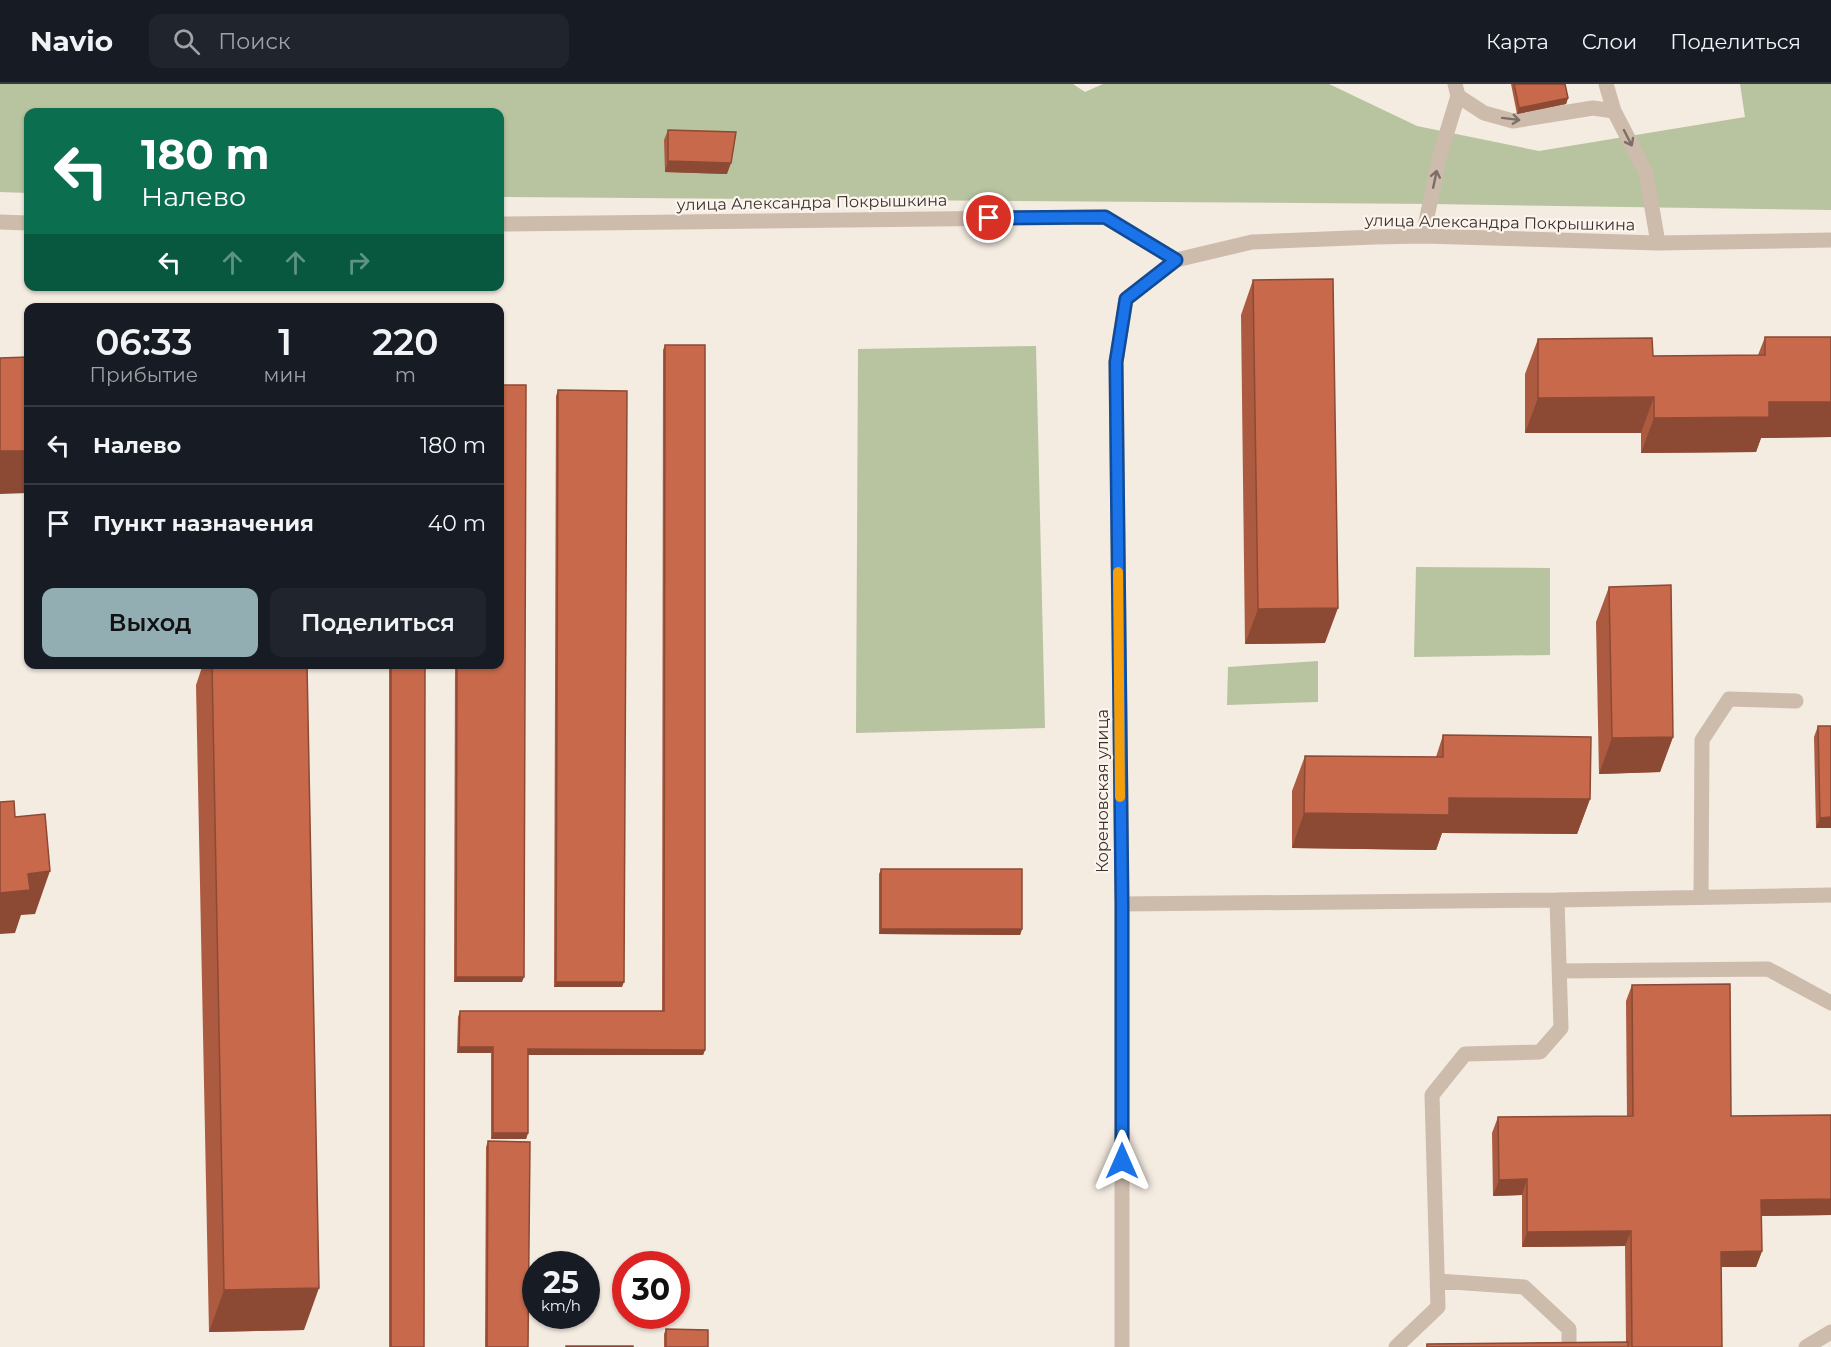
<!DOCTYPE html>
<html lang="ru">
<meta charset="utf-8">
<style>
:root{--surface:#171b24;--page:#20242c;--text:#f1f3f6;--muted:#9ea1a6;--line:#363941;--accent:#92aeb2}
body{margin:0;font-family:Montserrat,sans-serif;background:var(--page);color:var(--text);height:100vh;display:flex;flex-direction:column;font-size:22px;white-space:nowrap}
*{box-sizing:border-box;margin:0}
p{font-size:20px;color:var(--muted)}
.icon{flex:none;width:33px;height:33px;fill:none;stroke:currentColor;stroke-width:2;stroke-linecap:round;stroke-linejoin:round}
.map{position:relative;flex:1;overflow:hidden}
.drawer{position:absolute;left:24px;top:219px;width:480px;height:366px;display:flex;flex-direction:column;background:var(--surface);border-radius:12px;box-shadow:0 2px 4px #0004}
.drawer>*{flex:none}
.hud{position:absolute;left:24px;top:24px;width:480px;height:183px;border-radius:12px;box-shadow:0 2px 4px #0004;background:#0b6e4f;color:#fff;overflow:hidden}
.speed{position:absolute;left:522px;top:1167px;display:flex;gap:12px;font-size:30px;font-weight:700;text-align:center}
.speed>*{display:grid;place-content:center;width:78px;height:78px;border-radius:50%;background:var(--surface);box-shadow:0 2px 4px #0004;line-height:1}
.speed small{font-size:15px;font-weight:400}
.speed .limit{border:9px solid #d22;background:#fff;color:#111}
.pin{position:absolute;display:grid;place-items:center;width:51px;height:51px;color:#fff;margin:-26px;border:3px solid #fff;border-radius:50%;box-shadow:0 2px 6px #0007}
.me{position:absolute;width:66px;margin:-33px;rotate:0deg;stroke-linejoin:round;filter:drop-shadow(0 0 4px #0008)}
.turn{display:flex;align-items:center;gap:21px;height:126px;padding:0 18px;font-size:27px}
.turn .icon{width:78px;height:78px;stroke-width:2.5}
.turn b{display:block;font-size:42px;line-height:51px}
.lanes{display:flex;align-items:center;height:57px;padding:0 18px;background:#0003;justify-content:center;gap:30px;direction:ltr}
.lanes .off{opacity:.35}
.eta{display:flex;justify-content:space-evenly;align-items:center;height:102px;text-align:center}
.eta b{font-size:36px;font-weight:600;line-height:42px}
.action{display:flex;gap:12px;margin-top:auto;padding:12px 18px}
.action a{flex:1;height:69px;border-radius:12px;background:var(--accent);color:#111;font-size:24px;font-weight:600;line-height:69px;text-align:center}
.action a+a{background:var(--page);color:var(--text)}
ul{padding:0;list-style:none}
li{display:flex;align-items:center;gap:18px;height:78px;padding:0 18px;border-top:2px solid var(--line)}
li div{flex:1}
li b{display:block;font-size:22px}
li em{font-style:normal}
header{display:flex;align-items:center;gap:36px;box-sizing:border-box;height:84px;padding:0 30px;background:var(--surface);border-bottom:2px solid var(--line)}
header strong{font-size:28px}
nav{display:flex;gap:33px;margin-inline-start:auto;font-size:21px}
.search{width:420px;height:54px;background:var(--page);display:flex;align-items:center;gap:15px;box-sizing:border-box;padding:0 21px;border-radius:12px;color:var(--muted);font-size:22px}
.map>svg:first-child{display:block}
.green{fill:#b8c4a0}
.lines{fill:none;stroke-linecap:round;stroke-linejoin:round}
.minor{stroke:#cdbbac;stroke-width:15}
.wall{fill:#ac5a40}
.shaded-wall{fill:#8c4a34}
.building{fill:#c8694b;stroke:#8c4a34;stroke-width:1.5}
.oneway{stroke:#7d6f65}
.route-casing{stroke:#114b97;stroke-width:15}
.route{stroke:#1a73e8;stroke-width:10}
.slow{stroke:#f59e0b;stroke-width:10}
.labels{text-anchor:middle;stroke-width:4.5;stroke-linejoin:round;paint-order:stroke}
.street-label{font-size:16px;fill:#3b302b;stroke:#fbf5ee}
</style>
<header>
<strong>Navio</strong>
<div class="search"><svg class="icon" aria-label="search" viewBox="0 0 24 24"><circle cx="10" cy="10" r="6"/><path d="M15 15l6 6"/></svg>Поиск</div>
<nav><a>Карта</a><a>Слои</a><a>Поделиться</a></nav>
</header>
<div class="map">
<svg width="1831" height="1263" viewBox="0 0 1831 1263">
<rect width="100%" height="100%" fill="#f4ebe1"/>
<path class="green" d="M0,0H1073L1085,8L1103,0H1329L1417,42L1539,67L1745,33L1740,0H1831V126L1432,120L500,113V28H28V109L0,108Z
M1036,262L1045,644L856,649L858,265Z
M1416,483L1550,484V571L1414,573Z
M1318,577V618L1227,621L1228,583Z"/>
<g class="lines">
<path class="minor" d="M1606,0L1614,27L1646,89L1658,159
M1458,12L1484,29L1513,37L1593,24L1614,27
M0,138L28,139
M500,140L1105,133L1176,176L1252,158L1375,153L1423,152L1658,159L1831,156
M1423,152L1440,71L1458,12L1455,0
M1701,813L1702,656L1729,615L1796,617
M1122,820L1557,816L1831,811
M1560,887L1768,885L1831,919
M1438,1197L1524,1203L1569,1245V1263
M1122,1263V820L1116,278L1126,215L1176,176
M1396,1263L1438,1223L1432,1011L1465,970L1540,968L1561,944L1557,816
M1806,1263L1831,1248"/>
</g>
<path class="wall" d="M1511,0H1565L1568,14L1566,20L1517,30Z
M668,46L727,90L665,88L664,56Z
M1253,196L1325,559L1245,560L1241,231Z
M1765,253H1831V353L1761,354L1756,368L1641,369V349H1525V290L1538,255L1653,272L1758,271Z
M665,261L705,966L703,971H528V1049L526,1055H491V969H457L458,933L460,927H662L663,266Z
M558,306L622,903H554L556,312Z
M1609,503L1673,653L1660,688L1599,690L1596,538Z
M203,580H212L304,1246L209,1248L196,601Z
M389,580H425L424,1263H389Z
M455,580H500L522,898H454Z
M1818,642H1831V744H1816L1814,653Z
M1443,651L1590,715L1577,750L1442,749L1436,766L1292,764V707L1305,672L1436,673Z
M881,785L1022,845L1020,851L879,850V790Z
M1632,901L1731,1032L1831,1131L1761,1132L1762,1167L1756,1183H1721L1722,1263H1426L1427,1260L1626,1258L1625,1162L1522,1163V1111L1493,1112L1492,1049L1498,1033L1627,1032L1626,917Z
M488,1057L528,1263H485L486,1063Z
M666,1245L708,1263H664V1250Z"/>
<path class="shaded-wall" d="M1568,14L1566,20L1517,30L1519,24Z
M668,77L731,79L727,90L665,88Z
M1654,313L1641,349H1525L1538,314Z
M1769,318H1831V353L1761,354L1756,368L1641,369L1654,334Z
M0,367H28V409L0,410Z
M1338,524L1325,559L1245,560L1258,525Z
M1673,653L1660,688L1599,690L1612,654Z
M1449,714L1590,715L1577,750L1442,749L1436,766L1292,764L1304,729Z
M1831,733V744H1816L1820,734Z
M50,787L35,830L21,831L15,849L0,850V809L28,790Z
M881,845H1022L1020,851L879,850Z
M456,893H524L522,898H454Z
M556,898H624L622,903H554Z
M459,963H493L491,969H457Z
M528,965L705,966L703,971H526Z
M493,1049H528L526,1055H491Z
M1527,1095L1522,1111L1493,1112L1499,1096Z
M1831,1115V1131L1756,1132L1761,1116Z
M1631,1147L1625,1162L1522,1163L1527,1148Z
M1762,1167L1756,1183H1715L1721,1168Z
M319,1204L304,1246L209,1248L224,1206Z"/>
<path class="building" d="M1514,0H1565L1568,14L1519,24Z
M668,46L736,48L731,79L668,77Z
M1333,195L1338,524L1258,525L1253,196Z
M1765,253H1831V318H1769V333L1654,334V313L1538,314V255L1652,254L1653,272L1765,271Z
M665,261H705V966L528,965V1049H493V963H459L460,927H664Z
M28,273V367H0V274Z
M500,301H526L524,893H456L457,580H500Z
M558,306L627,307L624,898H556Z
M1671,501L1673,653L1612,654L1609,503Z
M212,580H307L319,1204L224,1206Z
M391,580H425L424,1263H391Z
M1818,642H1831V733L1820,734Z
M1443,651L1591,653L1590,715L1449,714V731L1304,729L1305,672L1443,673Z
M14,717L15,733L45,730L50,787L28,790L30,806L0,809V718Z
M881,785H1022V845H881Z
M1730,900L1731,1032L1831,1031V1115L1761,1116L1762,1167L1721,1168L1722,1263H1632L1631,1147L1527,1148V1095L1499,1096L1498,1033L1633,1032L1632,901Z
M488,1057L530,1058L528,1263H487Z
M666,1245L708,1246V1263H666Z
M1628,1258V1263H1427V1260Z
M566,1262H633V1263H566Z"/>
<defs><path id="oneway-shaft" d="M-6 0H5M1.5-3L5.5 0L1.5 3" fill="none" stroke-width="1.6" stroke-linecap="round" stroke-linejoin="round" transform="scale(1.5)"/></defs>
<g class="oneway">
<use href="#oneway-shaft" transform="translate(1511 35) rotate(7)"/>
<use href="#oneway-shaft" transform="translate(1628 54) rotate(63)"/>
<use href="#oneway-shaft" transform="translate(1435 95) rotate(-78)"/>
</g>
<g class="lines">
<defs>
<path id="route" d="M989,134L1105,133L1176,176L1126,215L1116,278L1122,820V1077"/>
</defs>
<use href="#route" class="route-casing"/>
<use href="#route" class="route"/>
<path class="slow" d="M1118,488L1120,713"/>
</g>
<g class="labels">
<g class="street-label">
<text transform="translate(812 118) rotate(-1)" y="6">улица Александра Покрышкина</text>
<text transform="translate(1500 138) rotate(1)" y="6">улица Александра Покрышкина</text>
<text transform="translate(1102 707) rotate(-90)" y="6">Кореновская улица</text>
</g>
</g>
</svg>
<div class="speed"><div>25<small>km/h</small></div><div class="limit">30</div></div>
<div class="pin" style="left:989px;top:134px;background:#d93025"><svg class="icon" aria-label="arrive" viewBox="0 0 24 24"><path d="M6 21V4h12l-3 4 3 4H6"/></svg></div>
<svg class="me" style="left:1122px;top:1077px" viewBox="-20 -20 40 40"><path d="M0-17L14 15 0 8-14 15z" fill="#1a73e8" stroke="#fff" stroke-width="4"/></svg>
<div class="hud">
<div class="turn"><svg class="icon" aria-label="left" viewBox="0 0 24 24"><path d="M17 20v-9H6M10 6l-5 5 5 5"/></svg><div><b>180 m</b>Налево</div></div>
<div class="lanes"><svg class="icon" aria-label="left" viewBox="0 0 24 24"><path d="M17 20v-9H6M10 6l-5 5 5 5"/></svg><svg class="icon off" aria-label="ahead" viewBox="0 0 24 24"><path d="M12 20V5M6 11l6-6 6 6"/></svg><svg class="icon off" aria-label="ahead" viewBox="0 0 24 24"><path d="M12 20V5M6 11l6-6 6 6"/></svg><svg class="icon off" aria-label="right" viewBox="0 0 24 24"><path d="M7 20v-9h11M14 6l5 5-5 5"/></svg></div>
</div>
<section class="drawer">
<div class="eta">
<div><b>06:33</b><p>Прибытие</p></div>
<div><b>1</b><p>мин</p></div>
<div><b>220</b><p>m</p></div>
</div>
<ul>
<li><svg class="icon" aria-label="left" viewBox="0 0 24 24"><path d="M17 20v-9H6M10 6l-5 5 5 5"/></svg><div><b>Налево</b></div><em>180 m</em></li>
<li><svg class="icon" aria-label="arrive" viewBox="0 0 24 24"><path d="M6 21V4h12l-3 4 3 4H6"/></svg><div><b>Пункт назначения</b></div><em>40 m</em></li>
</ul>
<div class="action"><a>Выход</a><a>Поделиться</a></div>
</section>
</div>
